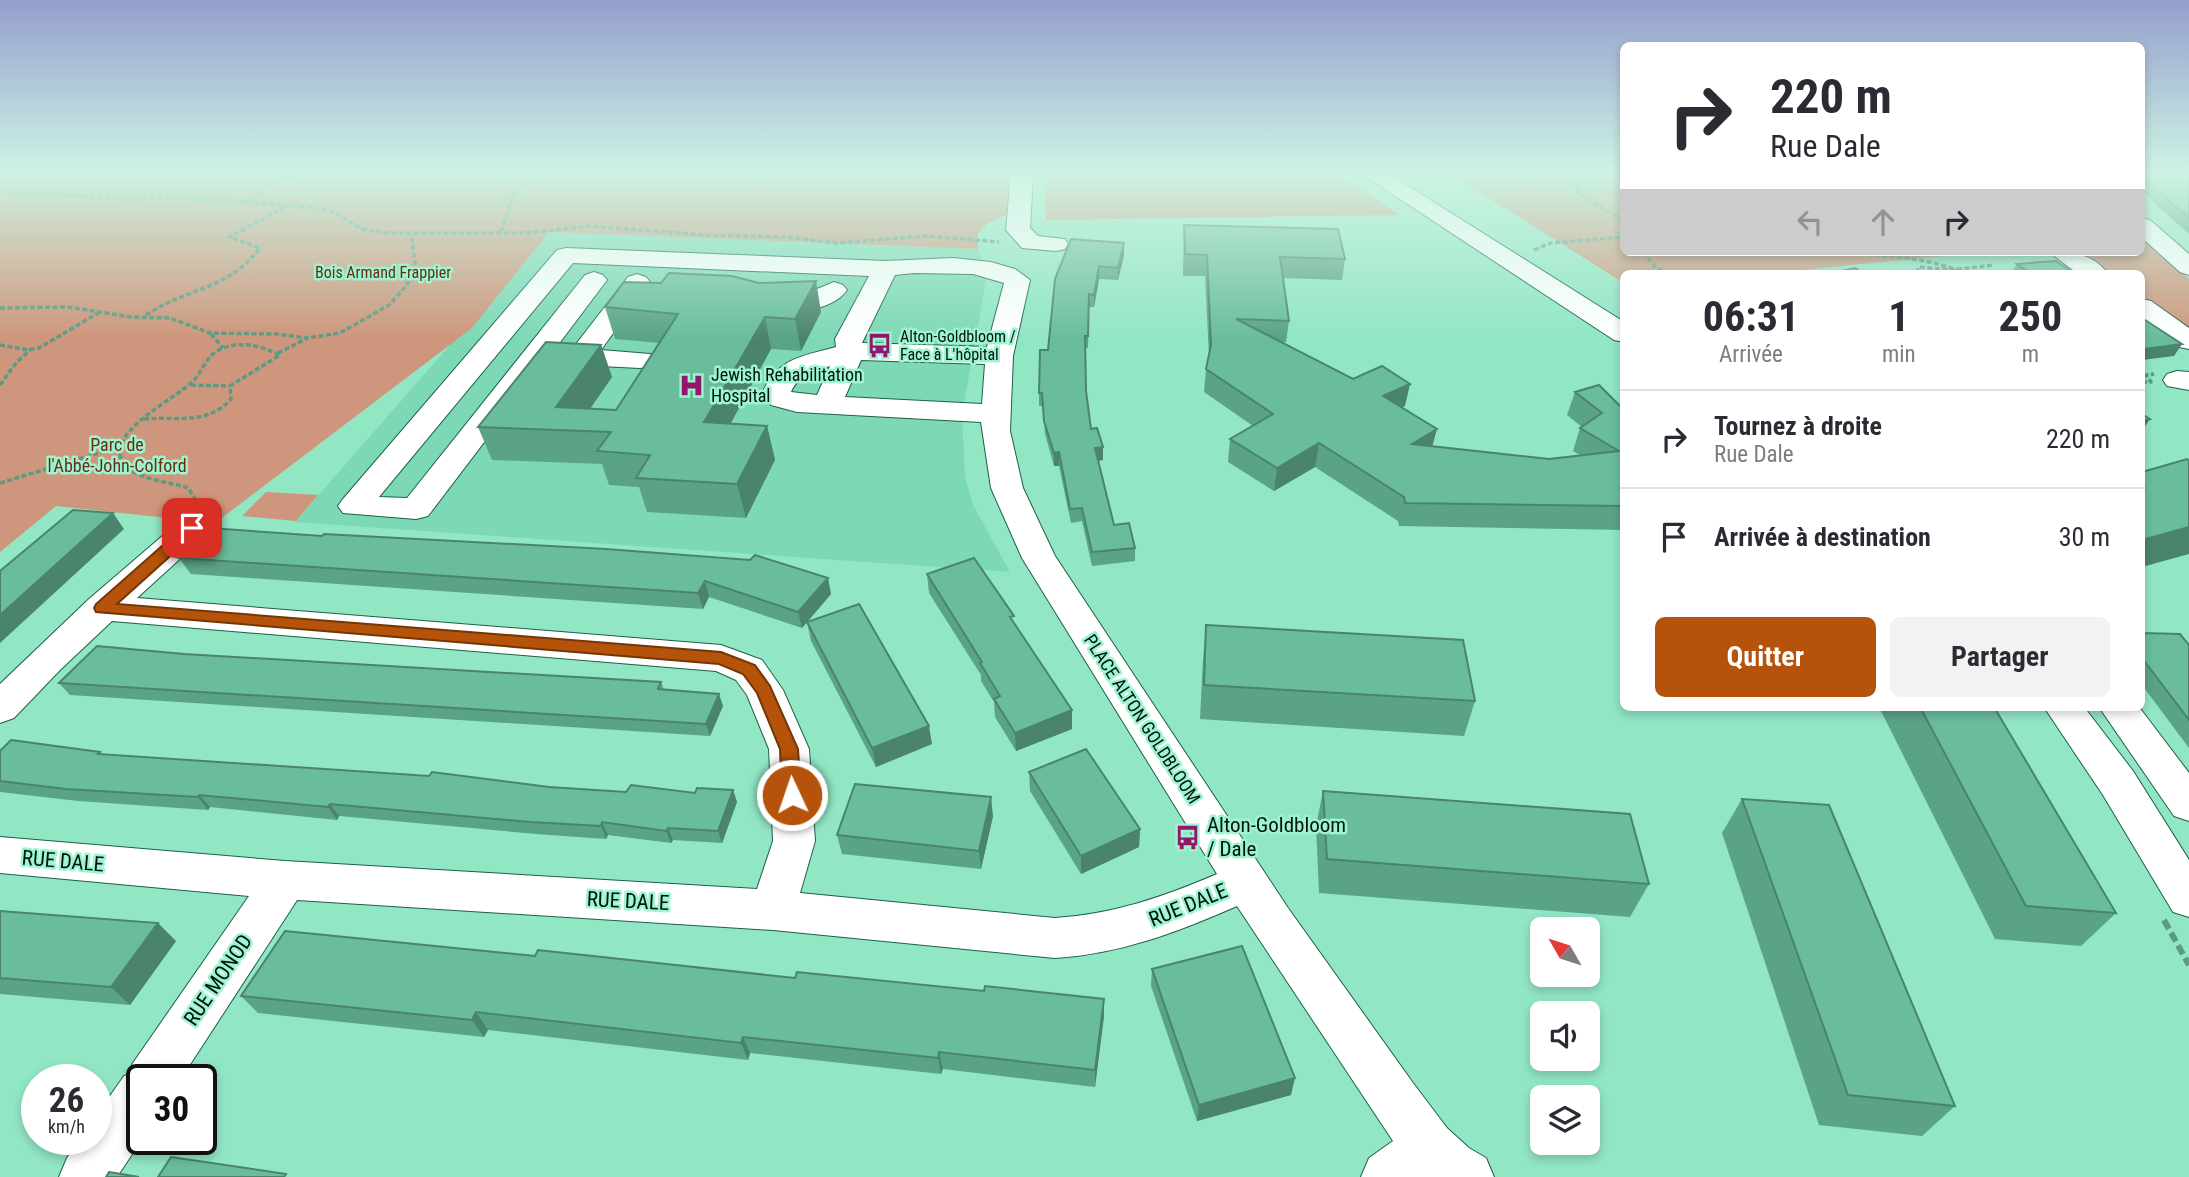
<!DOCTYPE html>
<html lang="fr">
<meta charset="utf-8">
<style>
:root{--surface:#fff;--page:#f2f2f3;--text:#2b2b33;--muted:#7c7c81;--line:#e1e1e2;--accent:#b45309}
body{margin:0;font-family:"Roboto Condensed",sans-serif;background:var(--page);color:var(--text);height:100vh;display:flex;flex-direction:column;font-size:26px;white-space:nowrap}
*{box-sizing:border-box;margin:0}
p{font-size:23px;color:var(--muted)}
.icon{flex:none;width:38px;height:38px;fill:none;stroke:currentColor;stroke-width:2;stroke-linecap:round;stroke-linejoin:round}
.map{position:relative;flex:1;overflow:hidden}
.side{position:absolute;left:1620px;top:270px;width:525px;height:441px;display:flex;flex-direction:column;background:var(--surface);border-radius:10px;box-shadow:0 4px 10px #0003}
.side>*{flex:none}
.guide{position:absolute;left:1620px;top:42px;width:525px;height:214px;border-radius:10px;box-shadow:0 4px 10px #0003;background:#fff;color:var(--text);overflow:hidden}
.needle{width:46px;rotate:309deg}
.tools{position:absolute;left:1530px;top:917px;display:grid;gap:14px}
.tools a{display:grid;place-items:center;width:70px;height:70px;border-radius:10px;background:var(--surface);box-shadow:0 4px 10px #0003;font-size:35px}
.speed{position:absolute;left:21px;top:1064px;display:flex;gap:14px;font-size:35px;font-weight:700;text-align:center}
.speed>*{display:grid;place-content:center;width:91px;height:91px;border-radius:50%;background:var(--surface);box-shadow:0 4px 10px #0003;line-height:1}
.speed small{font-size:18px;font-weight:400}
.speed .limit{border:4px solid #111;border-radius:10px;background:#fff;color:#111}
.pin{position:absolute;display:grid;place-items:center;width:60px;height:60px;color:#fff;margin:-30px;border-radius:14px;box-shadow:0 4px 10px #0006}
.me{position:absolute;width:77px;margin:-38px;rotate:357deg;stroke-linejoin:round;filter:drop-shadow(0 0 5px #0008)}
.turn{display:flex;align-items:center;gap:24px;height:147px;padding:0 35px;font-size:32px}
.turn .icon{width:91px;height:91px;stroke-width:2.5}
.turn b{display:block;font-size:49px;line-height:60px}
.lanes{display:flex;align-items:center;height:66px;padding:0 35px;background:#0003;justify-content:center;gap:35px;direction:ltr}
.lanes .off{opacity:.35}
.eta{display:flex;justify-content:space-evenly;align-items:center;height:119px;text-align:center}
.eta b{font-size:42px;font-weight:700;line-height:49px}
.button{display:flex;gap:14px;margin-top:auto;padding:14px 35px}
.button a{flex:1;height:80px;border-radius:10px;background:var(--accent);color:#fff;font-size:28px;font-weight:700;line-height:80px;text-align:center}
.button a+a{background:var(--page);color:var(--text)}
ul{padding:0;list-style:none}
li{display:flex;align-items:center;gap:21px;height:98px;padding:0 35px;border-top:2px solid var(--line)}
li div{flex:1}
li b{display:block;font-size:26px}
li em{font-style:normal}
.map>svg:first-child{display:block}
.built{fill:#7dd9b5}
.green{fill:#ce967c}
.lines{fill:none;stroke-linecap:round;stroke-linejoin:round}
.minor-casing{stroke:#1d6049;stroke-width:2}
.path-far1{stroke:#5c9a81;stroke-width:3.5;stroke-dasharray:5 2.5;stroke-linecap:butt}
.path{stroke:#5c9a81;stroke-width:6;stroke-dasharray:10 4.5;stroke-linecap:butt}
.minor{fill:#fff;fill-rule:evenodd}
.wall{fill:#5aa386}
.shaded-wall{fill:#4a846d}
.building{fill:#69bd9c;stroke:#4a846d;stroke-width:2}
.route{fill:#b45309;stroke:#753606;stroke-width:2}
.labels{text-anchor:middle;stroke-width:5;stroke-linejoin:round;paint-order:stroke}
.far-park-label{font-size:16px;fill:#652f10;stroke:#9ef4d1}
.far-poi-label{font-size:16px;fill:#00160d;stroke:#9ef4d1;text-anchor:start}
.poi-label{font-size:18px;fill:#00160d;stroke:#9ef4d1;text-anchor:start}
.park-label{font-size:18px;fill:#652f10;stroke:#9ef4d1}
.street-label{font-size:18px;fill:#00160d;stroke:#9ef4d1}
.near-poi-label{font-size:21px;fill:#00160d;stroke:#9ef4d1;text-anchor:start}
.near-street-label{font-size:21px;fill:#00160d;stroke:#9ef4d1}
</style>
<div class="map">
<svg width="2189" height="1177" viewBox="0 0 2189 1177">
<rect width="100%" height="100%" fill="#91e6c4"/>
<path class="built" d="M549,232L978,249L987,275L962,415L965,477L973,505L1010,572L295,522Z"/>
<path class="green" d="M0,174H1012L1007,215L988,223L978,233V249L549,232L472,328L215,523L56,506L0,552Z
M1045,174H1341L1399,215L1046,220Z
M1450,174H1624V252L1971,253L1772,273H1624V283Z
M2142,236L2189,279V328L2142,298V273H2103L2070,252H2142Z
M266,492L318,495L296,521L242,516Z"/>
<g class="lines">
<defs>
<path id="minor" d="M1011,174H1033L1030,228L1038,236L1065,239L1068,244L1065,249L1056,251L1022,248L1006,230Z
M1362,174H1389L1624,322V342L1614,340Z
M2142,218L2150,220L2189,254V275L2180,272L2142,238Z
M566,248L885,261L953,258L991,262L1015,269L1030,280L1013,356L1010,431L1023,488L1055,556L1288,908L1413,1083L1447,1128L1469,1148L1486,1158L1494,1177H1361L1369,1158L1393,1141L1237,906C1178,932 1120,954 1055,958L773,930L297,900L180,1080H142V1139L117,1177H59L67,1158L80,1139H96V1116L124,1076L128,1075L133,1063L249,896L0,873V837L285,861L757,889L773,841L769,749L747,695L736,680L716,671L112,621L60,670L14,718L0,723V684L89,599L181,520L193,517L205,520L210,528L205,536L137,598L721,645L762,660L783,690L809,749L815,841L800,893L1055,918C1113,914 1164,897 1217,874L1022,558L991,488L981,422L797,412L771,405L762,393C779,357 801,357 836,347L835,339L869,276L573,263L379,497L407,498L585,275L594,272L603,275L607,280L555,349L573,348L628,277L637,274L646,277L650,282L601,350L650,354L654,360L650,366L640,368L560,364L550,362L548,358L428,516L416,519L343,513L338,506L343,499L557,250ZM914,273L973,274L1004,283L987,347L862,343L895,275ZM861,360L985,364L982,404L845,397ZM830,366L817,395L791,392C799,374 812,372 830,366Z
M2049,252C2071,252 2093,253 2107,273H2077Z
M834,282L843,285L847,290C832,312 787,315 764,310L760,304L764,298L800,296Z
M2142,299L2151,301L2189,328V349L2179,347L2142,319Z
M2177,371L2189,372V390L2167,386L2163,380L2167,374Z
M2044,707H2084L2133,771L2189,860V917L2173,912L2103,795Z
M2099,707H2139L2189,773V821L2174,816Z"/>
</defs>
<use href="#minor" class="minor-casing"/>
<path class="path-far1" d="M1575,174L1578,194L1624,220
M1575,188L1624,192
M0,191L130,199L172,197L311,207L333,212L362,229L386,233H526L588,226L703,235L785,237L837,243L927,236L999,242
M245,202L274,182L303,174
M501,232L514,192L538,174
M1534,250L1551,243L1624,237
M1643,252L1656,268L1668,273
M1732,252C1797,254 1907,247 1964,273
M1916,273L1919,267L1952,270L1993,265
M0,308L68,307L131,317L170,318L210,333L278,334L307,338L340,333L389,305L406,286L416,269L412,240L414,234
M146,315C188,287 227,291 260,248L229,237L285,207
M211,334L223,348
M0,345L28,350L39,348L100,312
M278,353L306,339
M2142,382H2151L2146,375L2154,374
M0,385L16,363L30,350
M191,385L230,386
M144,419C176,416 207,426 231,399L230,386L280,355C261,346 244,341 223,348C205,355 204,371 191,383C174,399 111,430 121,458C129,480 169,481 188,488L196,500L193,507
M0,483L119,447"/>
<path class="path" d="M2164,920L2189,965"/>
<use href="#minor" class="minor"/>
</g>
<path class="wall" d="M2142,174H2189V234L2154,203L2142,189Z
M1184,225L1345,259L1342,280L1283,278L1289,321L1286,342H1281L1405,406L1402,407L1432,447L1549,459L1580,455L1573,451L1580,428L1582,427L1567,415L1575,392L1624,406V530L1399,526L1398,521L1315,467L1274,491L1228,462L1230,439L1253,426L1204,392L1206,369L1209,356L1205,276H1183Z
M1124,255L1118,280L1099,279L1094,307H1089L1088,348H1086V391L1091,429L1103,460L1098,461L1114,525L1135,548V561L1092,566L1082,521L1071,523L1059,466H1054L1045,434L1043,406H1039V393L1048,350L1055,279Z
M2017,264L2074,273H2012Z
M661,283L821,312L801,351L771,349L730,424L767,426L775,460L746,518L647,512L639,487L609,485L602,464L492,460L478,427L601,345L612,377L590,409L616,410L659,343L615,339L605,307Z
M209,528L831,594L802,628L709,597L703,609L191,574L179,558Z
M927,574L1014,624L1072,710V729L1016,751L995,717L994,702L981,681V675L929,593Z
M807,622L932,744L876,767L811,641Z
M1206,625L1475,701L1464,736L1200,719L1203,659Z
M2142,633L2189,645V748L2142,685Z
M184,654L661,682L664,690L723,706L710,736L70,695L59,683Z
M1879,707H1994L2116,913L2081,946L1995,939Z
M0,751L100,752L101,754L626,792L695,793L733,790L737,802L722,843L673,840L671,843L608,835L606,839L536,834L339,816L337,820L210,807L208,810L78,801L0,792Z
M1029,772L1140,829L1139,847L1081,874L1030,791Z
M1323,791L1649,884L1630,917L1319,893L1316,826Z
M1742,799L1955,1106L1922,1136L1819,1125L1722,833Z
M993,816L981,869L842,854L837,835Z
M0,911L176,941L130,1005L0,994Z
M1152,969L1291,1095L1197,1121L1151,986Z
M241,996L1104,1016L1095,1087L943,1069L941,1074L750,1053L748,1060L488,1030L484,1037L258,1013Z"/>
<path class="shaded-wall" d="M1124,243V255L1118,280V268Z
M1099,266V279L1094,307V295Z
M816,281L821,312L801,351L795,319Z
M765,317L771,349L713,456L704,422Z
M2182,344L2174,356L2142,360V354L2145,349Z
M601,345L612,377L575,430L556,407Z
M1410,384L1405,406L1378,418L1383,396Z
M2150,419L2142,431V421Z
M767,426L775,460L746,518L737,484Z
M1437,429L1431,451L1412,444Z
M1319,443L1315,467L1274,491L1277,468Z
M1103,447V460L1095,461V448Z
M1059,452V466H1054V453Z
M113,513L124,529L0,643V615Z
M2189,527V554L2142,567V540Z
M828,578L831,594L802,628L798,612Z
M705,581L709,597L703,609L698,593Z
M719,694L723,706L710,736L706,724Z
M1072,710V729L1016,751L1015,733Z
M929,726L932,744L876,767L872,748Z
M733,790L737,802L722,843L718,831Z
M199,795L210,807L208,810L198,797Z
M991,797L993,816L981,869L979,851Z
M330,804L339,816L337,820L328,807Z
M602,822L608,835L606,839L601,826Z
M668,828L673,840L671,843L666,831Z
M1140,829L1139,847L1081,874V856Z
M158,923L176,941L130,1005L111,987Z
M1104,999V1016L1095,1087V1070Z
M476,1012L488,1030L484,1037L472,1020Z
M743,1037L750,1053L748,1060L741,1043Z
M939,1052L943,1069L941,1074L938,1058Z
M1295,1078L1291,1095L1197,1121L1199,1105Z"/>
<path class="building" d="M2143,174H2189V218L2160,193Z
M1184,225L1338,229L1345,259L1280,257L1289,321L1236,319L1353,379L1382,366L1410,384L1383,396L1437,429L1412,444L1549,459L1619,451L1580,428L1602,413L1575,392L1599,385L1619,405L1624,406V506L1405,503L1404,497L1319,443L1277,468L1230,439L1273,414L1206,369L1211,345L1207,255L1185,254Z
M1071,239L1124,243L1118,268L1099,266L1094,295L1089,294L1088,336H1085L1086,391L1091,429L1097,428L1103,447L1095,448L1114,525L1129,523L1135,548L1092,552L1082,508L1070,509L1059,452L1054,453L1044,421L1042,393H1039L1040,350H1048L1055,279Z
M2056,261L2074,273H2030L2017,264Z
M1855,268L1863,273H1834Z
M669,273L732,276L759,283L816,281L795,319L765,317L704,422L767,426L737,484L636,478L650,455L597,451L611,432L478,427L546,342L601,345L556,407L616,410L678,314L605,307L624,282L661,283Z
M2142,318L2182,344L2145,349L2142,347Z
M2142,414L2150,419L2142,421Z
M2187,459L2189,461V527L2142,540V472Z
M73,510L113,513L0,615V571Z
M209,528L322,536L324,534L606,549L750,560L755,555L828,578L798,612L705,581L698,593L179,558Z
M974,558L1014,616L1010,617L1072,710L1015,733L994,699L1000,696L980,663L982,662L927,574Z
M859,604L929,726L872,748L807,622Z
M1206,625L1463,640L1475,701L1204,685Z
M2142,633L2180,634L2189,645V720L2142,658Z
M97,646L184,654L661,682L658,689L719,694L706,724L59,683Z
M1920,707H1994L2116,913L2026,906Z
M11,740L100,752L98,754L429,776L432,772L549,787L626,792L631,785L695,793L697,788L733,790L718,831L668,828L666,831L602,822L601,826L530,822L330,804L328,807L199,795L198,797L66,789L0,781V751Z
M1086,749L1140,829L1081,856L1029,772Z
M855,784L991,797L979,851L837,835Z
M1323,791L1630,814L1649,884L1327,859Z
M1742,799L1829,805L1955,1106L1848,1095Z
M0,911L158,923L111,987L0,978Z
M285,931L535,956L538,950L795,978L797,972L984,991L985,986L1104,999L1095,1070L939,1052L938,1058L743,1037L741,1043L476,1012L472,1020L241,996Z
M1242,946L1295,1078L1199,1105L1152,969Z
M171,1157L286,1174L284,1177H158Z
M109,1172L139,1177H106Z"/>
<linearGradient id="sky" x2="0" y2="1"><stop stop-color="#959fcb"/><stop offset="0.51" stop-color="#cef4e4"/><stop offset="1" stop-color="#cef4e4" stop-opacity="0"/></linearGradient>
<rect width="2189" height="339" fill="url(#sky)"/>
<path class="route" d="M192,523L198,524L200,528L198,531L117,604L721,652L755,665L770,686L798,749L801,795L798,800L792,802L785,800L782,795L780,749L757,693L743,674L719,664L96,612L94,608L96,604L187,524Z"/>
<defs>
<symbol id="bus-bare" viewBox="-9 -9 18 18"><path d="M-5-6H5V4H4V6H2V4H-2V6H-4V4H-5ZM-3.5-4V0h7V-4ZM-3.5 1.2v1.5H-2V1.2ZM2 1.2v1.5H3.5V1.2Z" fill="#96146b" stroke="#9ef4d1" stroke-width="2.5" paint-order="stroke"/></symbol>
<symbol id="hospital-bare" viewBox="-9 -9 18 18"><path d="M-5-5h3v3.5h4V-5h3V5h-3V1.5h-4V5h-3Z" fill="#96146b" stroke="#9ef4d1" stroke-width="2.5" paint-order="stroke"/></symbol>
</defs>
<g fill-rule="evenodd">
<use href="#bus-bare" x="862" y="328" width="35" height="35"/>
<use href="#hospital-bare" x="674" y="368" width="35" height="35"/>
<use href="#bus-bare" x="1170" y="820" width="35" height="35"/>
</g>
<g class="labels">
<g class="far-park-label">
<text x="383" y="278">Bois Armand Frappier</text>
</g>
<g class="far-poi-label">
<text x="900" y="342">Alton-Goldbloom /<tspan x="900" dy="18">Face à L'hôpital</tspan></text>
</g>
<g class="poi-label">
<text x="711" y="381">Jewish Rehabilitation<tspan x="711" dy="21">Hospital</tspan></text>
</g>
<g class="park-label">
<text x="117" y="451">Parc de<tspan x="117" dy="21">l'Abbé-John-Colford</tspan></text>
</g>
<g class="street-label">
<text transform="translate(1142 719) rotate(57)" y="6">PLACE ALTON GOLDBLOOM</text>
</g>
<g class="near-poi-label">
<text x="1207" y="832">Alton-Goldbloom<tspan x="1207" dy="24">/ Dale</tspan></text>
</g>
<g class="near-street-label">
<text transform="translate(63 861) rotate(5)" y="7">RUE DALE</text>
<text transform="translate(628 901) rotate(3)" y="7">RUE DALE</text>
<text transform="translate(1188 905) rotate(-22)" y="7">RUE DALE</text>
<text transform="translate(218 980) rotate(-56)" y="7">RUE MONOD</text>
</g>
</g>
</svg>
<div class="tools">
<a><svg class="needle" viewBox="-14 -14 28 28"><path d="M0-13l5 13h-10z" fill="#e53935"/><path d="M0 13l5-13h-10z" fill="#7c7c81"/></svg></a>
<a><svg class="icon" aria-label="sound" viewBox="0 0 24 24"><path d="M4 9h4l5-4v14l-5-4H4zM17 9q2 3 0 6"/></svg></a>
<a><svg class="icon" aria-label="layers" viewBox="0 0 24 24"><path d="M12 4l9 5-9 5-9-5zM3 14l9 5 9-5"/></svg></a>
</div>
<div class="speed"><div>26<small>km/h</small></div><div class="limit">30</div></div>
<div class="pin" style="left:192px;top:528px;background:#d93025"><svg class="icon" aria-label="arrive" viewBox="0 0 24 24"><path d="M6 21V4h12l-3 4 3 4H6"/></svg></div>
<svg class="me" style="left:792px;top:795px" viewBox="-20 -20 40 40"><circle r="17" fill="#b45309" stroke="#fff" stroke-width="3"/><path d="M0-11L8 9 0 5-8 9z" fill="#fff"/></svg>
<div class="guide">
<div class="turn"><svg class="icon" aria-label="right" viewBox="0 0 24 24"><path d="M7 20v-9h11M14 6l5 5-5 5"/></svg><div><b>220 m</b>Rue Dale</div></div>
<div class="lanes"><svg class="icon off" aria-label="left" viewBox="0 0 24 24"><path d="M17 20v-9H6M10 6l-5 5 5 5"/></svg><svg class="icon off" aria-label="ahead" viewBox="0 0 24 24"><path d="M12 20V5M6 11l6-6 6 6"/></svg><svg class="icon" aria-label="right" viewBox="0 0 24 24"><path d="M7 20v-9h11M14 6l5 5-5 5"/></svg></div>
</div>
<section class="side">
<div class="eta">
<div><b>06:31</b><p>Arrivée</p></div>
<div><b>1</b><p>min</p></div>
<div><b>250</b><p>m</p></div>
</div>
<ul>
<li><svg class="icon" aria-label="right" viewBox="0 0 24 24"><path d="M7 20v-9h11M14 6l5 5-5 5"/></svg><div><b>Tournez à droite</b><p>Rue Dale</p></div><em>220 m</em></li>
<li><svg class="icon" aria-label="arrive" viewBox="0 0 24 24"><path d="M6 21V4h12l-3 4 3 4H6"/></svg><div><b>Arrivée à destination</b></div><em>30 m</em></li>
</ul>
<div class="button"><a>Quitter</a><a>Partager</a></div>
</section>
</div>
